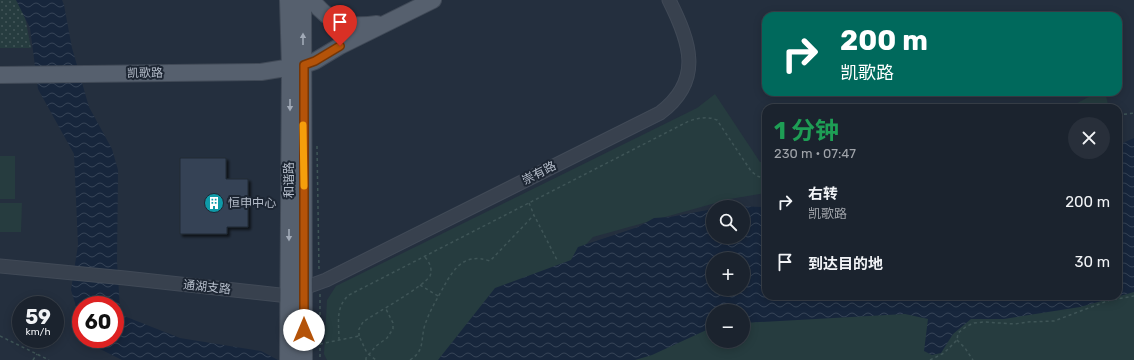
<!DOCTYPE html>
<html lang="zh">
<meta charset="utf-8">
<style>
:root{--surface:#1b232e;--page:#282f3a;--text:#f1f3f6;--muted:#a0a4aa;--line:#39404a}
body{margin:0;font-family:Rubik,"Noto Sans SC",sans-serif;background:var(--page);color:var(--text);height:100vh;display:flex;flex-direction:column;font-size:15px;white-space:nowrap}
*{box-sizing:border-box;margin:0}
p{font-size:13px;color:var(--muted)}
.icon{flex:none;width:22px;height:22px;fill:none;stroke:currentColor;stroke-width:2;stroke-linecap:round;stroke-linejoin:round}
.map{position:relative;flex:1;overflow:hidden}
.panel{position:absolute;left:762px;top:104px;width:360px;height:196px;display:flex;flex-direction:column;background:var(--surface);border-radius:12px;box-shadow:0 2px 10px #0003,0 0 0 1px var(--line)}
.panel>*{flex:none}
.banner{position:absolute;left:762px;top:12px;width:360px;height:84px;border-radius:12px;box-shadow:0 2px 10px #0003,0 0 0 1px var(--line);background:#00695c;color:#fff;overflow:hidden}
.tools{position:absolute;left:706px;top:200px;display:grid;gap:8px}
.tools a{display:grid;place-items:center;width:44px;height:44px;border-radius:50%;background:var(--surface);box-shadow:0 2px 10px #0003,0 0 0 1px var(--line);font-size:20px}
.speed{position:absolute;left:12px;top:296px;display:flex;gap:8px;font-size:20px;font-weight:700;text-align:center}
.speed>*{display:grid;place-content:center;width:52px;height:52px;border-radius:50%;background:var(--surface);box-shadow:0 2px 10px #0003,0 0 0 1px var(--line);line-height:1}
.speed small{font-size:10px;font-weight:400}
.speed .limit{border:6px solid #d22;background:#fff;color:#111}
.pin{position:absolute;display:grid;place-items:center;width:34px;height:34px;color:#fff;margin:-41px -17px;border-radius:50% 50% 50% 0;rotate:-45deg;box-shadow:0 0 4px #0007}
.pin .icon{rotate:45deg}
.me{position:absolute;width:44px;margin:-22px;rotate:0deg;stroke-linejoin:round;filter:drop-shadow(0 0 3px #0008)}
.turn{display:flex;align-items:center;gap:14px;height:84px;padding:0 12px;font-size:18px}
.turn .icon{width:52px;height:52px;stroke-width:2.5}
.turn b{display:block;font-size:28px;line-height:34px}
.round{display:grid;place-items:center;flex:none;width:42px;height:42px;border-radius:21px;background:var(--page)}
.head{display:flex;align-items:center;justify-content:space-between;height:68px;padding:0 12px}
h1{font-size:24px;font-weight:700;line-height:30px;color:#1e9e55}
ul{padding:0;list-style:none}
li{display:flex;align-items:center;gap:12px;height:60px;padding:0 12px}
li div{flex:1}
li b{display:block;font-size:15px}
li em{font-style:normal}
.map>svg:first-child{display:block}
.grass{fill:url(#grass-dots)}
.green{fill:#263c3f}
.water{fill:url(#water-waves);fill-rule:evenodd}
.building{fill:#364354;stroke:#1f2835;filter:url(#shadow)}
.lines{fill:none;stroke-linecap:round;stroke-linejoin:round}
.minor-casing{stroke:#414a57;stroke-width:15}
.major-casing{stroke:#414a57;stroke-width:18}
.path{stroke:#3f5557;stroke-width:1.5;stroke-dasharray:3 3;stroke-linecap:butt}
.minor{stroke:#38414e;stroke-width:13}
.major{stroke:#56606e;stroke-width:16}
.oneway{fill:#a1aab7}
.route-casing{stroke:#753606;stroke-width:10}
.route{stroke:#b45309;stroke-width:7}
.slow{stroke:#f59e0b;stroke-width:7}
.labels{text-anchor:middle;stroke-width:4;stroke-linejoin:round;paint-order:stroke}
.street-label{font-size:12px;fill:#b4bcc9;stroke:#1d2633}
.poi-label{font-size:12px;fill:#b4bcc9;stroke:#1d2633;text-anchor:start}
</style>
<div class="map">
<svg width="1134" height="360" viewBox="0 0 1134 360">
<defs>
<pattern id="grass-dots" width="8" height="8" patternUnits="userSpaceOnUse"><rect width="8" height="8" fill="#263c3f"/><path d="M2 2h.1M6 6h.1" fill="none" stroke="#435659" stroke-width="1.8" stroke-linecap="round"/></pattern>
<pattern id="water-waves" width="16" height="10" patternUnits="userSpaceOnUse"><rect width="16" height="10" fill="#17263c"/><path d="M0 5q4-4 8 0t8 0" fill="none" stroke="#364457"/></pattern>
<filter id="shadow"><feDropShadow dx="2.5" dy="2.5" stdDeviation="1" flood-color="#0009"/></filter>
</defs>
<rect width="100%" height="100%" fill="#242f3e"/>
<path class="grass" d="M0,0H21L22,2L31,48H0Z"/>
<path class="green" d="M1098,92H1105L1109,108H1068Z
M715,94L760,162L766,161V193L730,199L593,237L571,260L453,360H327L324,354L327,300L336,286L697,108Z
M0,156H15V199H0Z
M0,203H22L21,232H0Z
M1134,268V360H591L713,315V341H743V311L1118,296Z"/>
<path class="water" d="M16,0H62L64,5L72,48L89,107L112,149L118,170L117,261L120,309L124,316L180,338L261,351L278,360H122L82,340L81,339H115V305H81V336L75,303L71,290L78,245L74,154L38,89L30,28Z
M1134,138V292L1080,307L1004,319H971L953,334L941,353L932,355L924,351L928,319L905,314L743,323V311H713V327L652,355L635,360H438L495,288L571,260L578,247L638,227L654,218L670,217L713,209V237H743V207H722L728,206L766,207V296H1118V145ZM713,259H743V289H713Z"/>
<path class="building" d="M180,158H226V179H248V227H227V234H180Z"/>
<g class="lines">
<defs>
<path id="minor" d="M0,266L125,278L289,296
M304,288L326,280L660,113C704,80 690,42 669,0"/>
<path id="major" d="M288,0L290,66L288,360
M303,0L304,360
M312,0C330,24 349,28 377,24
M0,75L261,72L304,65L315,61L340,46L433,0"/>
</defs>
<use href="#minor" class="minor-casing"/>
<use href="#major" class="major-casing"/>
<path class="path" d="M1118,115L1134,113
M317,146L319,270
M529,203L534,215
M420,285L438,296
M320,294V360
M0,336L49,360
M359,336V329L363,322C376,313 423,287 430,276C433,269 429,261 424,256
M339,340C339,323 335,307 349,295L689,121C699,118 707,116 717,120L751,171L757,176L766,179
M957,340L965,348L973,360
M320,344L359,336L367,353L376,360
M33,360L37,354
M366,360V358L376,346L387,338L393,329V323L385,307
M410,360C424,351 421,342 424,328C427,317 433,306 438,297C451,274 460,251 490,261L534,215L557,260
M930,360L944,353L957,340L958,333L967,326L974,323L984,322L1015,324L1027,322L1054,321L1110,300L1134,296"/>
<use href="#minor" class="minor"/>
<use href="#major" class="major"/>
</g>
<defs><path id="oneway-solid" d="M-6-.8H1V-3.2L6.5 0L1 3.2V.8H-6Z"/></defs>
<g class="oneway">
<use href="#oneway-solid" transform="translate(303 39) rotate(-90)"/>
<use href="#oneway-solid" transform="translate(290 105) rotate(90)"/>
<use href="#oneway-solid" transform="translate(289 235) rotate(90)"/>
</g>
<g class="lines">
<defs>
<path id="route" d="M304,330V65L315,61L340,46"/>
</defs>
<use href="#route" class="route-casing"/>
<use href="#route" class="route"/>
<path class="slow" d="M303,125L304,186"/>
</g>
<defs>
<symbol id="building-disc" viewBox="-11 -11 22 22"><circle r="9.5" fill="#0f9aa8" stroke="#1d2633"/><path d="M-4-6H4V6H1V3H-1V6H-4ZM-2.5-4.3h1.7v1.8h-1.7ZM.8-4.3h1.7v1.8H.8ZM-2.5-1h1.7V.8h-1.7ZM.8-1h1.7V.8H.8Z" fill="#fff"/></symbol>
</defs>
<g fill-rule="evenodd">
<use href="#building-disc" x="203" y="192" width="22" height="22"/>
</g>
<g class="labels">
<g class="street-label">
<text transform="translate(145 73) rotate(-1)" y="4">凯歌路</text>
<text transform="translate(539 173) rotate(-27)" y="4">崇有路</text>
<text transform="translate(289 180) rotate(-90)" y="4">和谐路</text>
<text transform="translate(207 287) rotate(6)" y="4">通湖支路</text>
</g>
<g class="poi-label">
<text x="228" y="207">恒申中心</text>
</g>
</g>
</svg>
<div class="tools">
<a><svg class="icon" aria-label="search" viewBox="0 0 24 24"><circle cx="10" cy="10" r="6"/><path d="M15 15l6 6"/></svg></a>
<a>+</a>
<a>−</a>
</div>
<div class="speed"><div>59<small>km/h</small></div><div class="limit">60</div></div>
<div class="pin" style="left:340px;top:46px;background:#d93025"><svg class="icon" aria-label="arrive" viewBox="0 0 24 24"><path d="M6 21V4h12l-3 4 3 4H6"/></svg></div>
<svg class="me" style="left:304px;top:330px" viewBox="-20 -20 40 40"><circle r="19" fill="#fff"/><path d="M0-13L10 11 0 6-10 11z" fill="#b45309"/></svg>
<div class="banner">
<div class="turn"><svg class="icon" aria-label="right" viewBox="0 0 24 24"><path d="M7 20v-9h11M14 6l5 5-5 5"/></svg><div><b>200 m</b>凯歌路</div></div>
</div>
<section class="panel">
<div class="head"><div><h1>1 分钟</h1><p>230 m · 07:47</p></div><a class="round"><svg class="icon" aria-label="close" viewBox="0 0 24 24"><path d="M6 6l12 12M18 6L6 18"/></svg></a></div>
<ul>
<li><svg class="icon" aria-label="right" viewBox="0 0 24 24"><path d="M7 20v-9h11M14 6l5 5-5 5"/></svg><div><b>右转</b><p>凯歌路</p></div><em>200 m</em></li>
<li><svg class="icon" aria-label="arrive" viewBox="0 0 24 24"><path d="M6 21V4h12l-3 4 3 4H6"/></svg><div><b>到达目的地</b></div><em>30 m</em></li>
</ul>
</section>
</div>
